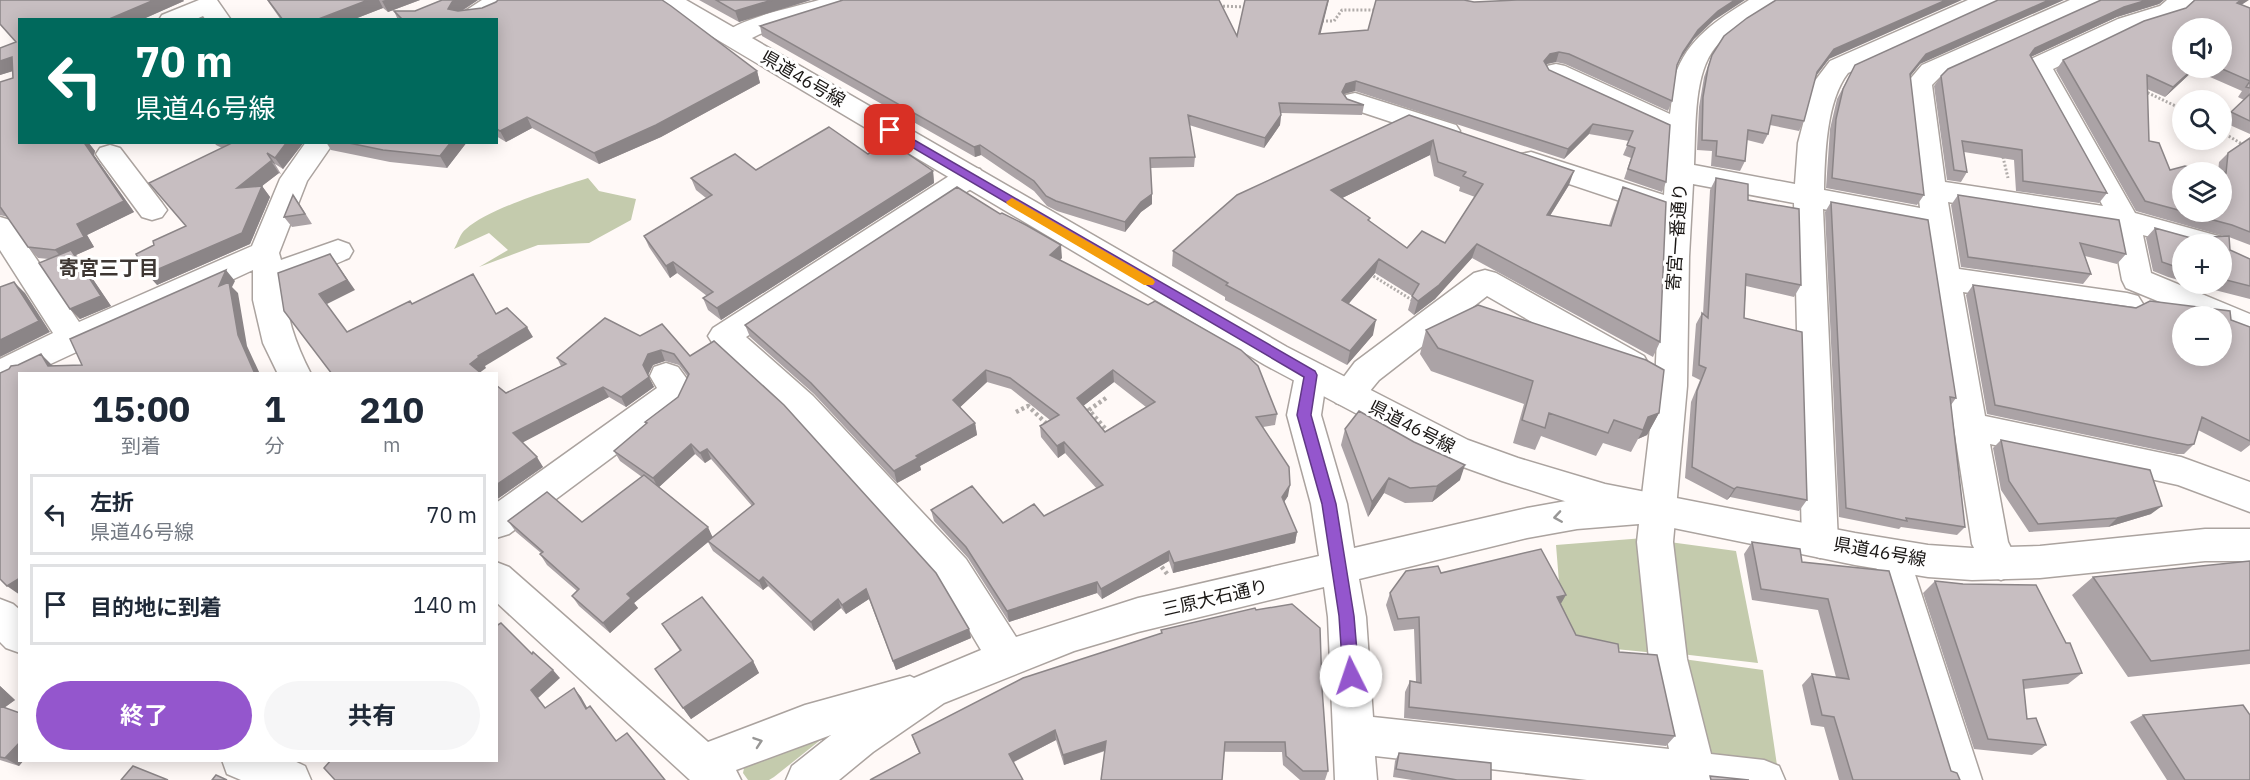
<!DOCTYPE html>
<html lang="ja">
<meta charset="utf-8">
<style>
:root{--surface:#fff;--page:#f6f6f7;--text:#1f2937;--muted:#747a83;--line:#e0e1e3;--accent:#9456cd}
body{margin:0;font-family:"IBM Plex Sans","Noto Sans JP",sans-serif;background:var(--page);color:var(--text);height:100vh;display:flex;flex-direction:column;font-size:22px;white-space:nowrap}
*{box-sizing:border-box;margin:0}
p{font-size:20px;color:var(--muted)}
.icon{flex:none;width:33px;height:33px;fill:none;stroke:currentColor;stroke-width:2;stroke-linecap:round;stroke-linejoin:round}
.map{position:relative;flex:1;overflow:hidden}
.sheet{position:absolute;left:18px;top:372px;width:480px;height:390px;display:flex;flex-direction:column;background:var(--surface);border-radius:0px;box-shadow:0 3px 15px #0003}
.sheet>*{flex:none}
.top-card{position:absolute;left:18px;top:18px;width:480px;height:126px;border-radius:0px;box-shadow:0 3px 15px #0003;background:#00695c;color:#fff;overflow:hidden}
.buttons{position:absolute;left:2172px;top:18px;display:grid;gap:12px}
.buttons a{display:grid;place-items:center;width:60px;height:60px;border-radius:50%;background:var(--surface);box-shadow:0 3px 15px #0003;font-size:30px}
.pin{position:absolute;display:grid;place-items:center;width:51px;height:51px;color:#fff;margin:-26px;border-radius:12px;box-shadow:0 3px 9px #0006}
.me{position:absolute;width:66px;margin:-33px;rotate:356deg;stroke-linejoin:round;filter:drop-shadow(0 0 4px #0008)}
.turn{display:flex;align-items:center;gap:21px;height:126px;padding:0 18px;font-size:27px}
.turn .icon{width:78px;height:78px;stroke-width:2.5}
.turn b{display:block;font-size:42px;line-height:51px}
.eta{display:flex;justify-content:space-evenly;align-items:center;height:102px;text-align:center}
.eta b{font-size:36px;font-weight:700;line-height:42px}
.primary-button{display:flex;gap:12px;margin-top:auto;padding:12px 18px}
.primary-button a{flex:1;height:69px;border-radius:36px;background:var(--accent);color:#fff;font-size:24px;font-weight:700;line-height:69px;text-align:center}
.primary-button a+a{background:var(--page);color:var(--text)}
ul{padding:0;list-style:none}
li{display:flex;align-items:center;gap:18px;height:81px;margin:0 12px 9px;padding:0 6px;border:3px solid var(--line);border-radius:0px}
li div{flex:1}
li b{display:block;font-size:22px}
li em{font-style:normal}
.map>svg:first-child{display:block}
.green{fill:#c4cbad}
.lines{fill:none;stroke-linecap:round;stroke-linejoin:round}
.minor-casing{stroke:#aba39f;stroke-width:3}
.major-casing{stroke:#aba39f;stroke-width:3}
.path-far1{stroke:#b1acaa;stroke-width:3;stroke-dasharray:2 2;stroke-linecap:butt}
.path{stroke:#b1acaa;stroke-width:4.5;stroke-dasharray:3 3;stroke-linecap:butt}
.minor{fill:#fff;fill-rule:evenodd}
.major{fill:#fff;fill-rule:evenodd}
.wall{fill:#aba3a6;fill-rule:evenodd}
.shaded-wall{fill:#8b8587}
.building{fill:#c7bec1;stroke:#8b8587;stroke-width:1.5;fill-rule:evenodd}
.oneway{stroke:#989796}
.route{fill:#9456cd;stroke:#603885;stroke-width:1.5}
.slow{fill:#f59e0b}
.labels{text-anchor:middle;stroke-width:6;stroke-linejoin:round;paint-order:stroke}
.street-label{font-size:18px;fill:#1a1715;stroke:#fff}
.neighbourhood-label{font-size:20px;font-weight:bold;fill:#3e3733;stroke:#fff}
</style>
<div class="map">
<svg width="2250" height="780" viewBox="0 0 2250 780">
<rect width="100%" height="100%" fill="#fff9f7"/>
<path class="green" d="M588,178L599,191L636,199L631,220L589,243L538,245L479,267L508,250L489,233L454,249C458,243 460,233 466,229C489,208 557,188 588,178Z
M1644,538L1656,653L1564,644L1556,545Z
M1662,541L1736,551L1758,663L1681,654Z
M1683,659L1763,670L1778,772L1709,767Z
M828,734L774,777L769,780H748L743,773L745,763Z"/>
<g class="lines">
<defs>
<path id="minor" d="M199,0H217L231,20H206L203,16L194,20H159L162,15Z
M482,0H511C498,20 477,20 456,20L459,15Z
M819,0H856L853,5L760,34L742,43L733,46L724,43L720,38C733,19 795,7 819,0Z
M1749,0H1778L1775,5C1754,18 1726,31 1712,52C1693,80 1696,132 1694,165L1795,184L1798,143L1814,82L1830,61L1968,0H2000L1997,5L1848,73C1826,101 1825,155 1824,190L1920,208L1906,84L1922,65L2070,0H2102L2099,5L1940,77L1932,85L1945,182L2103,206L2025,66L2029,60L2118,19L2160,6L2167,0H2194L2178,16L2136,29L2053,69L2135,213L2222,237L2226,244L2222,251V244H2182V246L2143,235L2151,273L2250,314V339L2222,328V316H2194L2126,288L2122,280L2112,228L1948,202L1959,269L2127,293L2138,296L2143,304L2138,312L2127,315L1963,292L1985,416L2181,457L2250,482V512L2178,485L1990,444L2008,542L2019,564L2014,575L2001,580L1988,575L1972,544L1923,228L1823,209L1838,542L1833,553L1820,558L1807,553L1802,542L1794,203L1693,184L1689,257L1687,386L1673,542L1687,659L1711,754L1764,760L1779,766L1785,780H1587L1375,756L1377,780H1335L1328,617L1324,587L1138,632L1074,651L944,703L873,752L839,780H786L792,766L831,735L736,770L741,780H690L496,602V562L509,567L708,742L805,705L910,676L914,678L981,650L940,581L789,414L713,344L708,336L713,328L960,169L970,167L980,169L984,176L980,183L746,337L813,396L966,559L1016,637L1138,598L1319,556L1311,504L1287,415L1295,375L1299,366L1311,362L1323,366L1327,375L1321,415L1347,504L1354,548L1527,508L1577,499L1642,495L1655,386L1662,215L1521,168L1517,161L1521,154L1531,152L1664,195L1668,134L1547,78L1543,72L1547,66L1556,64L1565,66L1670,114C1672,102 1672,88 1675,76C1687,39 1717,20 1749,0ZM1639,524L1637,542L1649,659L1669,749L1373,717L1366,617L1359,579L1527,538L1577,529Z
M1355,93L1456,125L1460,131L1456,137L1446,140L1346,107L1342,101L1346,95Z
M306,142H334L307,181L279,253L281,260L338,240L349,244L353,251L349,258C335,264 297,282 284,278C285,314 295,343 311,374H278L263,343L253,300V270L29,374H20V378L0,386V359L53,333L0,250V217L10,220L79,322L252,246L280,179Z
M110,145L120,148L162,203L167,210L162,217L152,220L142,217L100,160L96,154L100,148Z
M1485,270L1496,273L1644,356L1649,365L1644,374L1633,377L1622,374L1487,296L1379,380L1360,403L1348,407L1336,403L1331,394L1355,362L1474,273Z
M666,363L678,367L692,386L681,406L509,534L496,538V503L657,388L650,376L654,367Z
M1891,540L1904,545L1909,556L1982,780H1940L1873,556L1878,545Z
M0,599L13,604L20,610V653L6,648L0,642Z
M222,760H292L305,766L311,780H241L227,774Z"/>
<path id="major" d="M656,0H686L1287,347L1468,440L1518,458L1605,484L1855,533L1928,545L1972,548L2040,546L2205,529H2250V561H2205L2040,578L1972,580L1928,577L1855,565L1605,514L1502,481L1444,460L1265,365L659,5Z"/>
</defs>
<use href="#minor" class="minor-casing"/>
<use href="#major" class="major-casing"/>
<path class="path-far1" d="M1219,6L1247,7
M1318,21H1334L1342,10H1377
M2144,91L2182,109
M2222,132L2250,149
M2002,153L2008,178
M1370,274L1412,300"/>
<path class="path" d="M1106,398L1089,410L1110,434
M1016,412L1028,406L1049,426
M1158,562L1168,575"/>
<use href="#minor" class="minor"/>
<use href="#major" class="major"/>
</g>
<path class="wall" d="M0,0H183L184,1L141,20H20V142H88L95,151L94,155L134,212L87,235L94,247L76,255L80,260L111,306L80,319L70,309L39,263L49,259L38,258L28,247L8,217L0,215V82L13,78L12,71L0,75V48L16,42L0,24Z
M267,0H420L388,12L383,8L352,20H281Z
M442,0H478L462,11L757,71L760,83L661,137L599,164L532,128L506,142L496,136V20H398L394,11H415Z
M699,0H811L739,22Z
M2101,0H2164L2159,4L2117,17L2031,57L2107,193L2099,203L2016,191L2014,160L1964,152L1967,172L1961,182L1947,180L1934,86L1941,76Z
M1474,2L1713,21L1694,39L1679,61L1677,65L1672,101L1668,111L1565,64L1556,62L1546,64L1549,70L1670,125L1666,182L1662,192L1624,179L1631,158L1623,155L1629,141L1589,134L1564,159L1355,91L1344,94V95L1347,99L1364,105L1362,115L1281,113L1280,125L1264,148L1189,125L1195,157L1194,167L1151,168L1152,204L1141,212L1125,232L1057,211L1047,206L1034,191L981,155L975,157L762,36L760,26L1237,36L1320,34L1368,30Z
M2241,5L2250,8V134L2223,122L2244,100L2238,97L2242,91L2194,70L2165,97L2147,89L2149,141L2170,170L2222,212V172H2218L2219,162L2228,153L2250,138V245L2229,237L2230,250L2250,259V299L2191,284H2222V244H2182V281L2168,277L2153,271L2146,238L2155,228L2191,238L2227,237L2136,211L2056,70L2063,60L2186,8ZM2222,28V68H2182Z
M1712,55L1829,59L1816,76L1804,121L1799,131L1770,125L1768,134L1763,144L1747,140L1745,161L1740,171L1711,166L1712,151L1697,150L1699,107L1704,77Z
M1920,64L1910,76L1924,195L1917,205L1826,188L1830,129L1837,99L1855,65Z
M1409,115L1569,185L1550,216L1609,225L1617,202L1623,187L1660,342L1653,357L1472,258L1435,299L1414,315L1408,310L1412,296L1375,273L1348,304L1373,335L1347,365L1225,300V297L1172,266L1173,251ZM1430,155L1434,176L1460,187L1459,191L1475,197L1445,243L1407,248L1369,222L1342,198Z
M214,142H304L283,169L275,164L281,174L279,173L262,186L270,197L250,244L157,285L154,245L186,226L222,148L216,145Z
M326,142H467L447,168L390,162L331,150Z
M868,154L933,171L934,183L721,320L708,310L703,298L707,296L677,273L670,278L649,247L644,236L706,198L696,190L691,178Z
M1716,178L1748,200L1801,285L1794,297L1746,286L1744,318L1807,500L1799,511L1730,497L1727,500L1685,478L1691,402L1700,380L1692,376L1696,324L1702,313L1703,314L1710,190Z
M293,195L300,205L312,224L292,227L284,217Z
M1958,195L2126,254L2117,264L2085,256L2091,274L2083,284L1961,267L1951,205Z
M1831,202L1956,398L1951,405L1965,527L1957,535L1901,527L1899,529L1839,517L1825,212Z
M1062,258L1060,260L1277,414L1275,425L1263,427L1288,496L1284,502L1297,532L1295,543L1173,573L1169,561L1102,599L1097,593L1009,622L968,558L934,521L931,510L1003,523L1044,516L1097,489L1065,453L1058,458L1041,437L1040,426L1050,420L1011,389L987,382L960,407L975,423L977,435L920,466L921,470L897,483L814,394L750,337L745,325ZM1114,382L1146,407L1105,432L1083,406Z
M1973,285L2231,320L2250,327V445L2241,452L2198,430L2194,444L2184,454H2177L1987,414L1966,295Z
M1426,330L1659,413L1647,435L1638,439L1631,452L1603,443L1596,456L1541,436L1535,450L1513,443L1524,404L1431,371L1420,354Z
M640,336L690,356L969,629L971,638L896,670L869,599L846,614L841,608L814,631L768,586L763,590L713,551L708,542L634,603L638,608L610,633L579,606L572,596L577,591L547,565L540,554L541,553L516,532L508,521L582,522L642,477L620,461L614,451L646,424L645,422L678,397L688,377L679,365L665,361L653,365L648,375L654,387L626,407L609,397L522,442L543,467L496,500V385L506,393L561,366L557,358ZM695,454L705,463L711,459L752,506L713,537L659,487Z
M1345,429L1460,480L1432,502L1405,503L1384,493L1368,517L1341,445Z
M2001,440L2151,514L2108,527L2029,532L2001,490L1993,448Z
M1752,542L1802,562L1951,771L1960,780H1839L1824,727L1811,725L1802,685L1812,674L1836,677L1818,610L1752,600L1744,554Z
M2250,561V664L2128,677L2072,595L2093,577Z
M1441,573L1561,604L1576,635L1619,652L1675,736L1666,746L1404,718L1405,692L1410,681L1416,682L1414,629L1394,631L1386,605L1390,593Z
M1935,581L1963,584L2066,643L2082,673L2068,684L2024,689L2027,719L2046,745L2032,755L1974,749L1923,593Z
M1256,610L1322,688L1328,771L1325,780H1300L1283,765L1282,752L1105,751L1064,765L1056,740L1014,762L919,753L915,744L912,735L1161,634V630Z
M662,624L753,661L759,673L691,719L655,669L680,651Z
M0,686L15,700L4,708L20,760H24L19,766L0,760Z
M2143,715L2250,780H2167L2130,722Z
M1399,753L1491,780H1412L1393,777L1395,761Z"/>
<path class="shaded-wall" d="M154,0H183L184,1L141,20H107Z
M368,0H379L383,8L352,20H316Z
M385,0H420L388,12L382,1Z
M455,0H478L458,13L448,9L452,2Z
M772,0H811L739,22L735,11Z
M1328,0H1329L1318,44L1319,34Z
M1735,0H1745L1713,21L1694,39L1678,62L1683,52L1698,30L1718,11Z
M1946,0H1962L1829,59L1812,81L1817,72L1834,49Z
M2049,0H2064L1920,64L1904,84L1910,74L1926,54Z
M2147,0H2164L2159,4L2117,17L2028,58L2035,48L2124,7Z
M2241,0H2249L2229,13L2237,3Z
M1559,52L1556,62L1547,64L1541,71L1544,61L1550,54Z
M12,57L20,69L0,75V61Z
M2194,68H2196L2165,97L2173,87Z
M757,71L760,83L661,137L599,164L594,153Z
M1356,81L1355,91L1344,94L1340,102L1342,92L1346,84Z
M1281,115L1280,125L1264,148L1265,138Z
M527,117L532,128L506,142L500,131Z
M1593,124L1589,134L1564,159L1568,149Z
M1433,140L1430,155L1328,205L1331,190Z
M86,142H88L95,151L94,155L134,212L87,235L94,247L76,255L80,260L111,306L80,319L70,309L65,261L55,250L77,224Z
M287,142H304L283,169L275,158Z
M451,142H467L447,168L440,156Z
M980,145L981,155L975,157L974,147Z
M271,161L279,173L262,186L270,197L250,244L157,285L147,274L237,188Z
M933,171L934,183L721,320L717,308Z
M1574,171L1569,185L1541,230L1547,215Z
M1152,194V204L1141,212L1125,232V222L1141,202Z
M1477,244L1472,258L1435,299L1414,315L1418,301Z
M1061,245L1062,258L1051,267L1050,255Z
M330,254L355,290L327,304L319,294Z
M1379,259L1375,273L1339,315L1342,300Z
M673,262L677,273L670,278L666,266Z
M226,270L235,281L232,287L238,293L247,346L260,374H255L238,335L219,286Z
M14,282L25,293L50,332L0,357V340Z
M1376,320L1373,335L1347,365L1350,351Z
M527,327L533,337L485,366L486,368L478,374L470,364L478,356Z
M661,350L665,361L653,365L648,375L643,365L648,354Z
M41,354L52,365L57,374L48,366Z
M986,370L987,382L955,412L953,400Z
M1113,370L1114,382L1078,410L1077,398Z
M649,377L654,387L626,407L621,397Z
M603,387L609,397L520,444L513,433Z
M1659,413L1647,435L1638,439L1643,430L1648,417Z
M975,423L977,435L920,466L921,470L897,483L894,471L916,456Z
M1064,442L1065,453L1058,458L1057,446Z
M691,444L695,454L658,488L653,478Z
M707,449L711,459L705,463L700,453Z
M537,457L543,467L496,500V485Z
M1465,465L1460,480L1432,502L1437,486Z
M1389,478L1384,493L1368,517L1372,502Z
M1290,485L1288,496L1280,508L1282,497Z
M1737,487L1730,497L1727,500L1734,489Z
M2162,506L2151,514L2108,527L2117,518Z
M708,527L713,538L634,603L638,608L610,633L603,623L627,594Z
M1297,532L1295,543L1173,573L1174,563Z
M1169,551V561L1102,599L1101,589Z
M763,577L768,586L763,590L759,581Z
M20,578V595L7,586Z
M1097,582V593L1009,622L1007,611Z
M866,589L869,599L846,614L842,605Z
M1566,595L1559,607L1557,597Z
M838,599L841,608L814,631L811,622Z
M969,629L971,638L896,670L893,661Z
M753,661L759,673L691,719L683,708Z
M553,670L560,678L538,698L552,716L531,690Z
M0,686L15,700L1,710H0Z
M574,688L581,697L593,718L586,709Z
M1055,730L1056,740L1011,763L1009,754Z
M1106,741V750L1064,765L1063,755Z
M20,742V760H24L19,766L5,758Z"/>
<path class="building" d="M0,0H154L107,20H20V142H86L85,144L124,201L77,224L84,237L55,250L28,247L1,208L0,207V82L13,78L12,57L0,61V48L16,42L0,24Z
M268,0H368L316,20H283Z
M442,0H455L452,2L448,9L458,11L482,8L496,2L498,0H662L671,6L757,71L656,125L594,153L527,117L500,131L496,128V20H403L394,11H415Z
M716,0H772L735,11Z
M843,0H1219L1237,36L1245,0H1328L1319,34L1368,30L1376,0H1464L1474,2L1517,0H1735L1718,11L1698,30L1683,52L1677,65L1672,101L1569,54L1559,52L1550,54L1544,61L1549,70L1670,125L1666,182L1628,169L1635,148L1627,145L1633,131L1593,124L1568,149L1356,81L1346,84L1342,92L1347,99L1364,105L1279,103L1281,115L1265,138L1188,115L1195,157L1150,158L1152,194L1141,202L1125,222L1056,201L1046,196L1034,181L980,145L974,147L760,26Z
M1776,0H1946L1834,49L1817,72L1804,121L1772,115L1768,134L1748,130L1745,161L1716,156L1717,141L1702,140L1703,97L1708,68L1712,55L1724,36L1747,18Z
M1998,0H2049L1926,54L1910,74L1924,195L1832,178L1836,119L1843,89L1855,65Z
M2101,0H2147L2124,7L2035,48L2030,55L2107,193L2023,181L2022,150L1962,141L1967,172L1954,170L1941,76L1948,69Z
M2195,0H2241L2237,3L2250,8V81L2220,68H2222V28H2182V68H2194L2173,87L2147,75L2149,141L2159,143L2170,170L2185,166L2209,172H2182V211L2145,201L2063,60L2144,21L2186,8Z
M2250,81V88L2246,87Z
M2250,94V121L2231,112Z
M1409,115L1574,171L1547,215L1611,226L1623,187L1666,202L1660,342L1477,244L1439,285L1418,301L1412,296L1419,284L1379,259L1342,300L1376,320L1350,351L1226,285L1228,283L1173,251L1237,195ZM1433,140L1438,162L1466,172L1463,176L1483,184L1445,243L1422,231L1407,248L1368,220L1370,218L1331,190Z
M829,127L868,154L889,141L933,171L717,308L703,298L713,292L673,262L666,266L644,236L712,195L691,178L735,154L756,170Z
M2250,138V232L2232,225L2183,212H2222V176H2223L2224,172L2226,173L2228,153Z
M227,142H287L275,158L267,153L273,162L271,161L237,188L262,186L242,233L147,274L136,254L154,245L153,241L186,226L149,183L230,144Z
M344,142H451L440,156L383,150Z
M1716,178L1748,184V200L1799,209L1801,285L1746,274L1744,318L1802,332L1807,500L1737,487L1734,489L1692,467L1697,391L1706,368L1699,365L1702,313L1708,318Z
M957,187L1000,214L1002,213L1026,225L1061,245L1050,255L1148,305L1155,301L1241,350L1258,366L1277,414L1256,417L1289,467L1290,485L1282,497L1297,532L1174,563L1169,551L1101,589L1097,582L1007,611L966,547L931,510L972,486L1003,523L1034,504L1044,516L1103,485L1064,442L1057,446L1040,426L1059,415L1010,378L986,370L953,400L975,423L916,456L918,458L894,471L811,383L745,325ZM1113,370L1155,402L1105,432L1077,398Z
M293,195L305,214L284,217Z
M1958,195L2119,220L2126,254L2080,243L2091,274L1968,257Z
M1831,202L1928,220L1956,398L1950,397L1965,527L1906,518L1907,521L1846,508Z
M2155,228L2191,238L2229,236L2230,250L2250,259V286L2222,279V244H2182V269L2162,262Z
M71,250L101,296L70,309L39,263Z
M330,254L347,280L319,294L347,332L410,301L412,304L473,274L496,314L507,308L527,327L478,356L479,357L470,364L482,374H332L284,311L278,273Z
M226,270L219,286L229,282L238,335L255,374H20V578L7,586L0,579V373L9,369L11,366L18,365L41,354L48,366L82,365L70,339Z
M14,282L39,321L0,340V287Z
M1973,285L2136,308L2150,301L2230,311L2231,320L2250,327V441L2202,417L2194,444L2188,445L1995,405ZM2182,316H2222V356H2182Z
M1478,305L1646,360L1664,370L1659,413L1648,417L1643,430L1614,420L1608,433L1549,413L1545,428L1522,420L1533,381L1438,348L1426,330Z
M605,318L640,336L662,324L690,356L714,341L784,405L936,573L969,629L893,661L866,589L842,605L838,599L811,622L763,577L759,581L708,541L754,504L707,449L700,453L691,444L653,478L614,451L647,423L645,422L678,397L689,374L674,354L661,350L648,354L643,365L649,377L621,397L603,387L513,433L537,457L496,485V385L506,393L566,364L557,358Z
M1359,411L1414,442L1465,465L1437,486L1410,488L1389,478L1372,502L1345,429Z
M2001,440L2150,470L2162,506L2117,518L2038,524L2009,481Z
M644,475L708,527L627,594L631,598L603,623L572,596L579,589L540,554L543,552L508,521L547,492L582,522Z
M1752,542L1800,549L1802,562L1889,571L1951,771L1957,773L1960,780H1853L1834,717L1822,715L1812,674L1849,679L1828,599L1761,589Z
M1541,549L1566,595L1557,597L1576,635L1618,644L1619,652L1657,655L1675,736L1409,707L1410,681L1421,683L1419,617L1398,619L1390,593L1406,571L1438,566L1441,573Z
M2250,561V650L2151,661L2093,577Z
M1935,581L1963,584L2036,585L2066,643H2070L2082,673L2023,680L2027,719L2036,718L2046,745L1988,739Z
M702,597L753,661L683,708L655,669L681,650L662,624Z
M1292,604L1320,628L1322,688L1328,771H1303L1286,756L1285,742H1225L1222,780H1101L1106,741L1063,755L1055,730L1009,754L1023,780H870L920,753L912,735L1023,678L1162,633L1161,630L1255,608L1256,610Z
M501,623L532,654L533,652L553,670L531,690L545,708L574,688L586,709L590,706L616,741L627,733L665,780H335L324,768L331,760H496V626Z
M2243,705L2250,715V780H2185L2143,715Z
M0,706L20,713V742L5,758L0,757Z
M1399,753L1491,763V780H1457L1396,769Z
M133,766L168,780H121Z
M216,775L227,780H212Z
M1710,776L1749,780H1711Z"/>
<defs><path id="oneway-chevron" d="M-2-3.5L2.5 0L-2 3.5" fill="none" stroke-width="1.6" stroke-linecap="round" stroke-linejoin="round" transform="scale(1.5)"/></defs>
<g class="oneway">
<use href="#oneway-chevron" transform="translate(1558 517) rotate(171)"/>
<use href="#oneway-chevron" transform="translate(758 742) rotate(-19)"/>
</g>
<path class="route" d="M890,126L1315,371L1317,375L1311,415L1336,504L1354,616L1359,676L1357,681L1351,683L1346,681L1343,676L1339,616L1322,504L1297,415L1304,377L886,132L884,130Z"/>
<path class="slow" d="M1012,198L1153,279L1155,282L1153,285H1144L1008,205L1006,202Z"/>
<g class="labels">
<g class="street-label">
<text transform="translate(803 79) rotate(30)" y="6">県道46号線</text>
<text transform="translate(1677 237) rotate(-86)" y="6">寄宮一番通り</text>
<text transform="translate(1412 427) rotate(27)" y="6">県道46号線</text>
<text transform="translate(1880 552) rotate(10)" y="6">県道46号線</text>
<text transform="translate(1215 598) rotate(-13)" y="6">三原大石通り</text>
</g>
<g class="neighbourhood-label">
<text x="109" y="275">寄宮三丁目</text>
</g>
</g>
</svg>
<div class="buttons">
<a><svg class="icon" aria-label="sound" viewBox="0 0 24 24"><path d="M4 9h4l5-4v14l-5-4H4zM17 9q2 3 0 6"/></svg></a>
<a><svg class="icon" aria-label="search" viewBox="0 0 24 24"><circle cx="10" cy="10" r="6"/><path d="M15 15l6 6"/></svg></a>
<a><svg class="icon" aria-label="layers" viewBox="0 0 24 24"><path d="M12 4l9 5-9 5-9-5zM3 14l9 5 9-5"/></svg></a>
<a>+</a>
<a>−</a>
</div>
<div class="pin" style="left:890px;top:130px;background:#d93025"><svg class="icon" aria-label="arrive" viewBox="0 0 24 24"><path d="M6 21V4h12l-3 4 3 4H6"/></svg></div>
<svg class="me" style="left:1351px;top:676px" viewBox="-20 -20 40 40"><circle r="19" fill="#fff"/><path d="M0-13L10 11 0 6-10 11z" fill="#9456cd"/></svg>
<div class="top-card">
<div class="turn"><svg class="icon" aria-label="left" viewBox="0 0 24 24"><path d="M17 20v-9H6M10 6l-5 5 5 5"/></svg><div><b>70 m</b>県道46号線</div></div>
</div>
<section class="sheet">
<div class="eta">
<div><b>15:00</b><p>到着</p></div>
<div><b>1</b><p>分</p></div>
<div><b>210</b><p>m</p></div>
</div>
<ul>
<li><svg class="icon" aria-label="left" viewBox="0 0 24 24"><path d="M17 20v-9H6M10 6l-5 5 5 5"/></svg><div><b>左折</b><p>県道46号線</p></div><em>70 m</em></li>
<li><svg class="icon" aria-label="arrive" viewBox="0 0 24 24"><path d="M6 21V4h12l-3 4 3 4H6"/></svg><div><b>目的地に到着</b></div><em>140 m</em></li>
</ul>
<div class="primary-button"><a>終了</a><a>共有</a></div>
</section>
</div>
